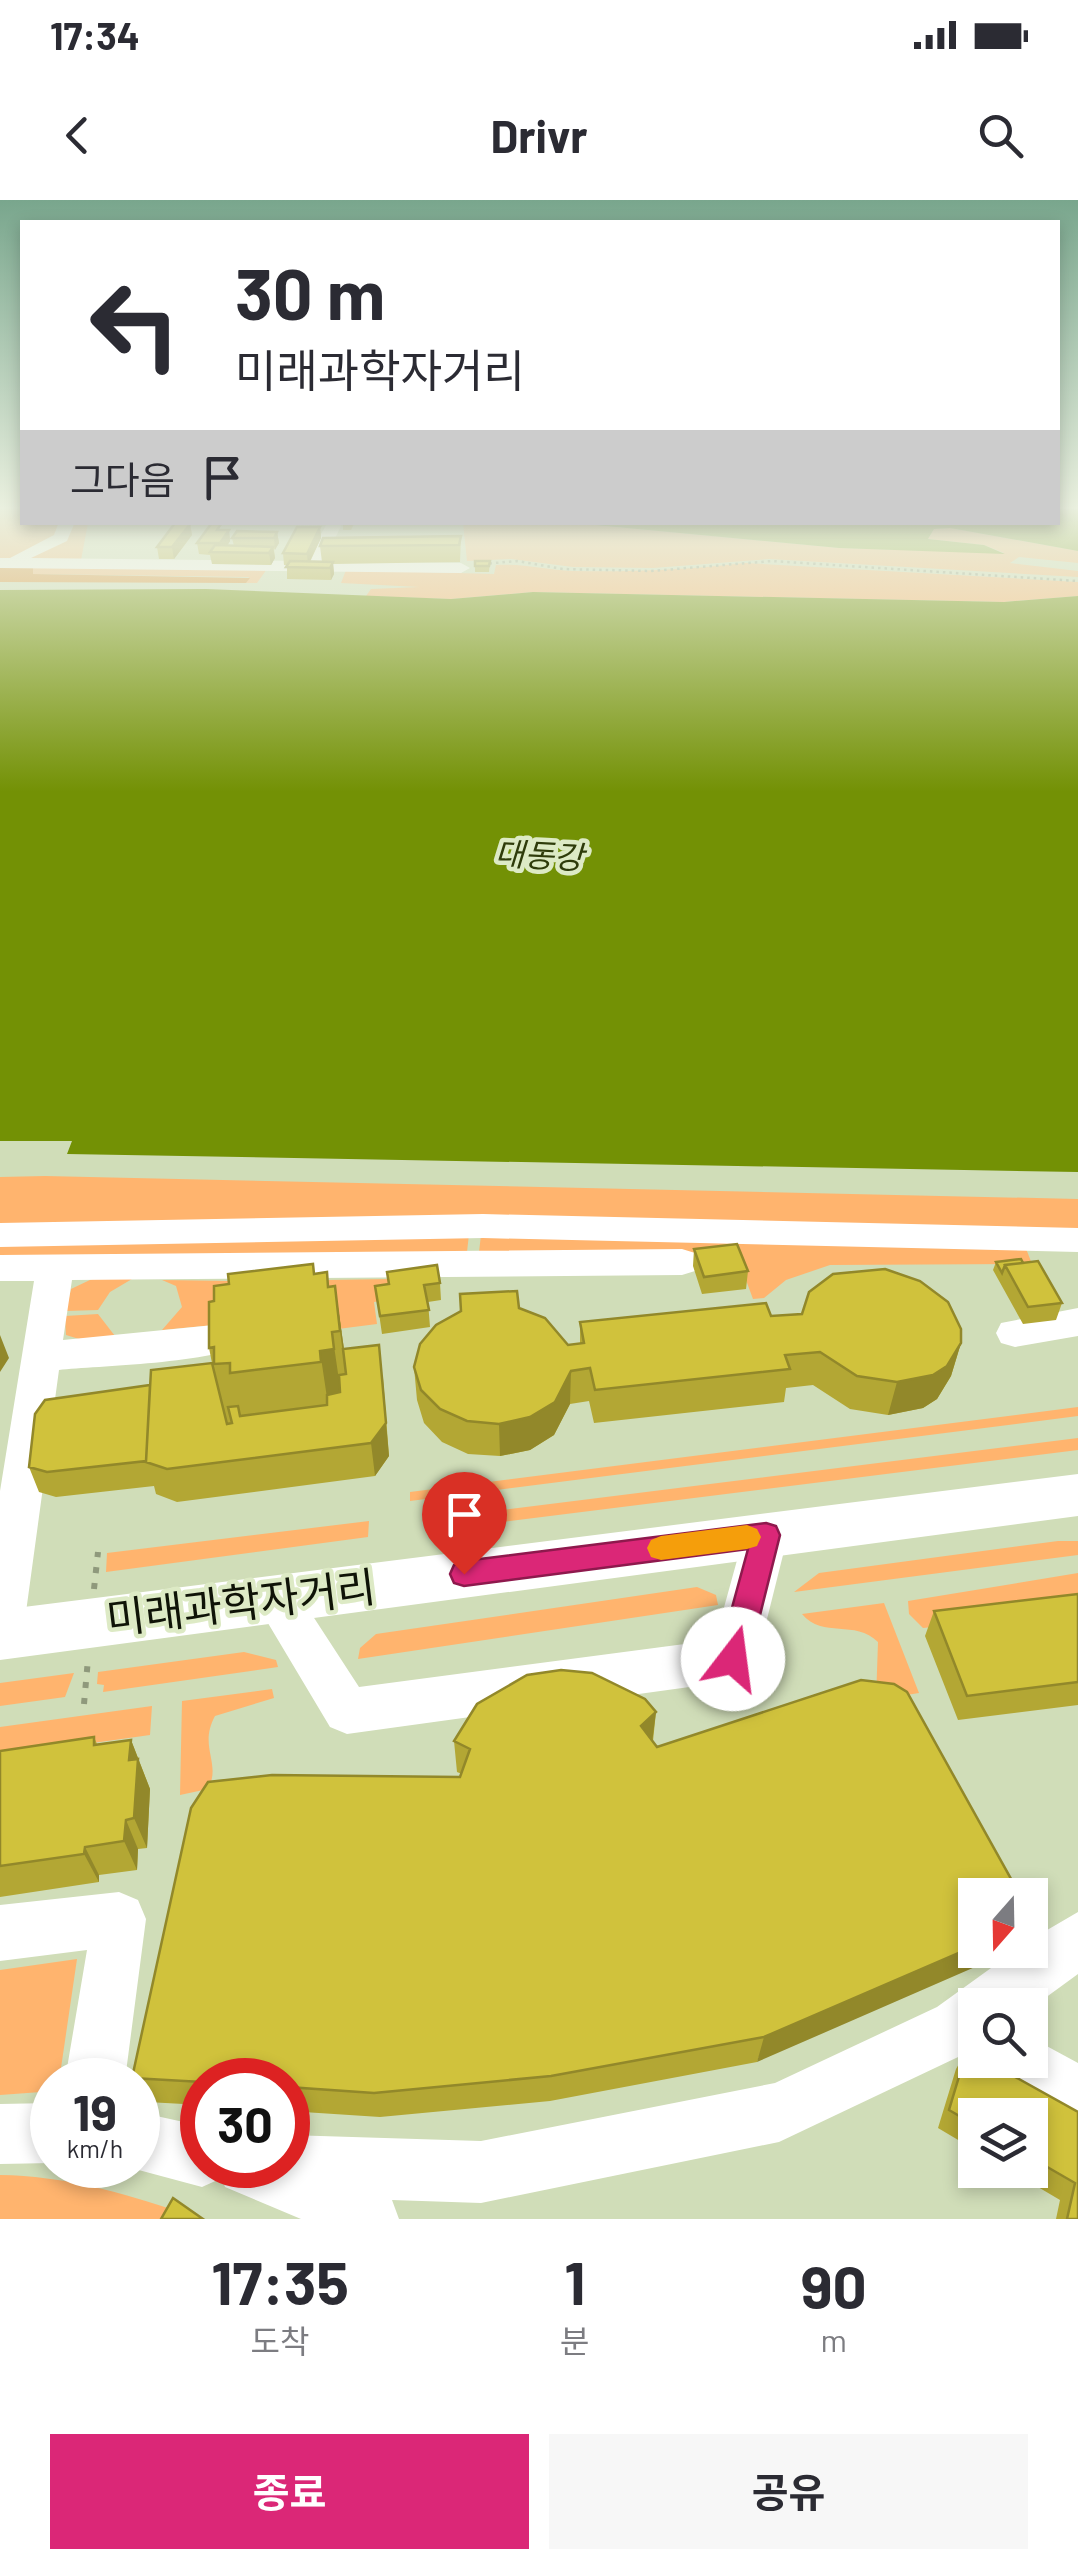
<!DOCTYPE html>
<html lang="ko">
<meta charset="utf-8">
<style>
:root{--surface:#fff;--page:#f7f7f7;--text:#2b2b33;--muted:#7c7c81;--accent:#db2777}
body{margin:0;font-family:Barlow,"Noto Sans KR",sans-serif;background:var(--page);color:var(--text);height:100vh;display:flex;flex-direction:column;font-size:38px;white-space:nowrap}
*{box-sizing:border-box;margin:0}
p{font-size:32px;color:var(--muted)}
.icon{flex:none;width:55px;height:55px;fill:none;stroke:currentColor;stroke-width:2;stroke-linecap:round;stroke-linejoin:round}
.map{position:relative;height:2019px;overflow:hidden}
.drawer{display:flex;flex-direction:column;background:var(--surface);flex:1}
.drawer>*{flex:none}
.banner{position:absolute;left:20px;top:20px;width:1040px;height:305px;border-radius:0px;box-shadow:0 5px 15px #0003;background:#fff;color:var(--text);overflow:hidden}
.needle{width:65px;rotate:200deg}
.controls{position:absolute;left:958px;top:1678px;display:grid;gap:20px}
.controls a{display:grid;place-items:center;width:90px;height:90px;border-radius:0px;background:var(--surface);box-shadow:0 5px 15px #0003;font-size:50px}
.speed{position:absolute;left:30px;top:1858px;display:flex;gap:20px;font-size:50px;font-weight:700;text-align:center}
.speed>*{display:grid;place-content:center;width:130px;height:130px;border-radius:50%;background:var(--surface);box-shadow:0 5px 15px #0003;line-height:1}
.speed small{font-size:25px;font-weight:400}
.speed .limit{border:15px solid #d22;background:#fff;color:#111}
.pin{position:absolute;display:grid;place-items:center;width:85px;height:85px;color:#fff;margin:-102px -42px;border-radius:50% 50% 50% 0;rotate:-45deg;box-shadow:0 0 10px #0007}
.pin .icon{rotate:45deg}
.me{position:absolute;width:110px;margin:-55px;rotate:15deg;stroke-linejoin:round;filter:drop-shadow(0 0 8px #0008)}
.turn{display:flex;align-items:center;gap:35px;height:210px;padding:0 50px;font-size:45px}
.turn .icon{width:130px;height:130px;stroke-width:2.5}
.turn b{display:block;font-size:70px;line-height:85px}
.then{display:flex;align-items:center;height:95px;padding:0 50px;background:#0003;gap:20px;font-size:38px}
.eta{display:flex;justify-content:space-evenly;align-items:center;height:170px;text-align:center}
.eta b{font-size:60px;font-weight:700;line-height:70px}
.action{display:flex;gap:20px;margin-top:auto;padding:20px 50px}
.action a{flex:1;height:115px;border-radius:0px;background:var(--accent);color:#fff;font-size:40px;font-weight:700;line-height:115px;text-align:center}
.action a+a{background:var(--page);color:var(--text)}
.status{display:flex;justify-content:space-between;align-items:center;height:70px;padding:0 50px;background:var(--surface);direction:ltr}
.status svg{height:28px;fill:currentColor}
header{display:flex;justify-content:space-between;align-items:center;height:130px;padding:0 50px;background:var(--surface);font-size:45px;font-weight:700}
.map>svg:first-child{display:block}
.green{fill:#ffb46e}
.forest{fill:#df8825}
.water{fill:#739105}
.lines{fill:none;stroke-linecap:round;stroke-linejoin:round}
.path-far1{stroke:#8f997c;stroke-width:2.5;stroke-dasharray:2.5 4;stroke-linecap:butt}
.path{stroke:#8f997c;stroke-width:6;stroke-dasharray:6 10;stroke-linecap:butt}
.minor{fill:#fff;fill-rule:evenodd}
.major{fill:#fff;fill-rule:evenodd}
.wall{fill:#b3a734}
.shaded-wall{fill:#92882a}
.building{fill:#d0c23c;stroke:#92882a;stroke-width:2.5}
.route{fill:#db2777;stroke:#8e194d;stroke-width:2.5}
.slow{fill:#f59e0b}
.labels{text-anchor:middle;stroke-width:9;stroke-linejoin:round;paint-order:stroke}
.far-water-label{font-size:32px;font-style:italic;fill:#2e3b0a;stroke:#ddeac5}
.near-street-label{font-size:42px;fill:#0f1307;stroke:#ddeac5}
</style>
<div class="status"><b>17:34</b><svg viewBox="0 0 49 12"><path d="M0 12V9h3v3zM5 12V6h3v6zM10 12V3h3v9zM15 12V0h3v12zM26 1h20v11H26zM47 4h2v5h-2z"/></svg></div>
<header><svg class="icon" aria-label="back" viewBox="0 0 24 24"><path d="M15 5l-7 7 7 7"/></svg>Drivr<svg class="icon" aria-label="search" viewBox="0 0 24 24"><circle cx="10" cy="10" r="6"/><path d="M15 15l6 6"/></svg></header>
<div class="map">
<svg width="1078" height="2019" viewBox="0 0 1078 2019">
<rect width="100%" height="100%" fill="#d0ddb8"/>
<path class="green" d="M0,309H22V322L88,323L81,360L0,369Z
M449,323H574L839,348L1004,353L984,345L928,339L934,329L950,328L1078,351V363L1019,357L1010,363L1078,371V377L769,359L653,368L573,367L511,359L467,361L463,323Z
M745,363L1078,382V396L1004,402L533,392L451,399L366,396L371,389L419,387L341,383L346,370L494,374L496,365C522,363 547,370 573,371C631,372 687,370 745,363Z
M33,366L267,369L257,383H246L249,377L32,374Z
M45,976L1078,999V1034L0,1027V977Z
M469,1034L467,1052L0,1056V1042Z
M481,1035L1025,1046L1032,1064L830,1065L786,1080L764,1098L753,1099L736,1053L479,1052Z
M132,1079L110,1092L98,1110L66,1111L71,1089L92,1079Z
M392,1079L388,1100L374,1102L377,1124L330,1130L327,1080Z
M162,1080L230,1081L214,1125L162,1130L182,1107L176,1086Z
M98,1114L115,1136L79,1139L66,1135L65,1116Z
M1078,1207V1216L410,1301V1292Z
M1078,1238V1250L453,1328L422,1320Z
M369,1321L368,1337L106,1372L107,1353Z
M1058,1341H1078V1355L794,1392L819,1373Z
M1078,1373V1413L923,1428L909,1414L908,1401Z
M697,1387L716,1395L718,1405L358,1459L360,1448L376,1434Z
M884,1403L919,1493L876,1500L878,1442C855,1419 823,1439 802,1414Z
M244,1452L276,1460L278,1467L103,1492L104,1485L97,1484L98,1472Z
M74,1473L65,1497L0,1506V1483Z
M272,1489L274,1498L215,1516C198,1547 222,1563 208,1589L180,1595L182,1501Z
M152,1506L150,1535L0,1556V1527Z
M77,1759L61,1868L41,1892L0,1895V1770Z
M0,1975C64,1976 120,1992 180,2012L176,2019H0Z"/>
<path class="forest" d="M33,366V374L250,378L246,383L0,382V367Z"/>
<path class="water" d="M1058,309H1078V351L950,328L934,329L928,339L984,345L1005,354L839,348L574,323L1058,322Z
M206,389L451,399L533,392L1004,402L1078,396V972L67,954L72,941H0V390Z"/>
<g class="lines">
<path class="path-far1" d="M483,364L517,361L563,369L651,371L772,361L1078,381"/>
<path class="path" d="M94,1389L98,1352
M84,1504L88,1459"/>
<path class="minor" d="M59,322H75L67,341L31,358L307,361L327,323L338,322L341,326L324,361L461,363L470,368L461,373L0,368V358H10L54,335Z
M483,1014L1078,1028V1052L483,1038L0,1047V1023Z
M682,1049L695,1053L700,1062L695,1071L682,1075L72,1080L63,1140L224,1124L252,1114L266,1118L271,1128C251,1164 102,1165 59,1170L23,1434L17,1449L0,1455V1291L34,1081H0V1055Z
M1078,1108V1136L1015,1147L1001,1143L996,1133L1001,1123Z
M766,1316L782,1322L788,1335L757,1459L750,1474L733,1481L347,1534L330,1527L253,1398L260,1384L276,1378L292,1384L359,1487L715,1440L744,1335L750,1322Z
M119,1692L138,1700L146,1719L125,1880H65L87,1750L0,1761V1705Z
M1078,1712V1774L1030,1809V1805H975V1849L779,1942L481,2003L392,2000L399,2019H301L225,1987L222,1978L202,1987L120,1965H138V1912L202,1926V1965H288V1935L481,1941L775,1883L937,1807L1016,1750H1030V1740Z
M1030,1837L1078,1863V1925L993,1881L985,1860H1030Z
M52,1903V1963L0,1964V1904Z"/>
<path class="major" d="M1078,1274V1316L0,1460V1410Z"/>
</g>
<path class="wall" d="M355,322L351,330H343V324Z
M190,324L192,335L174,359H159L157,347Z
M320,327L321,338L310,362H322L320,346L461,336L460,362L333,364L334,374L331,380L287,379V365H284L283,353Z
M221,330H229L230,341L227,346H234L232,338L277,332L279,343L274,350L275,358L271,365L212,364L210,355L199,354L197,343Z
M475,361H490L489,372H475Z
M694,1049L748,1071L746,1089L702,1094L693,1066Z
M996,1062L1023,1063L1062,1103L1056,1120L1023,1124L993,1070Z
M314,1073L329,1087L335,1086L344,1149L383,1178L389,1256L375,1276L177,1302L156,1294L154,1286L56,1297L39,1292L29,1267L150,1185L212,1163L209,1148Z
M440,1083L441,1100L428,1102L430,1127L382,1134L375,1086L388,1084Z
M519,1108L568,1145L580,1143V1122L771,1116L961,1143L951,1176L937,1199L923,1208L888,1215L850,1209L813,1185L786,1188L784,1202L594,1223L589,1201L570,1204L554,1235L530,1250L500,1256L468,1254L442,1242L424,1223L417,1200L414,1167Z
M1078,1394V1505L958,1520L925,1436L934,1411Z
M894,1484L757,1862L550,1901L380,1917L288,1911V1880H202V1905L147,1902L138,1886V1880H134L132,1878L460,1577L462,1574L457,1572L454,1541L656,1512L653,1541L657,1547Z
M94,1537L97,1544L131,1540L150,1589L147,1648L138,1649L137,1670L99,1675V1682L0,1697V1551Z
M967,1850L1078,1912V2019H1056L1060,2000L1009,1970H1030V1915H975V1950L938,1928L956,1869Z"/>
<path class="shaded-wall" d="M190,324L192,335L174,359L172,347Z
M320,327L321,338L308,365L307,354Z
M229,330L230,341L223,352H221L220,343Z
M277,332L279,343L275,350L274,338Z
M273,347L275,358L271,365L269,353Z
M333,362L334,374L331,380L330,368Z
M335,1086L346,1163L350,1207L340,1131Z
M332,1132L343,1208L333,1238L320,1151Z
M0,1135L9,1158L0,1172Z
M961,1143L951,1176L937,1199L923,1208L888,1215L897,1182Z
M379,1145L389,1256L375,1276L371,1243Z
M571,1171L570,1204L554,1235L530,1250L500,1256L499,1224Z
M656,1512L652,1543L641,1526Z
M131,1540L150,1589L147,1648L134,1618L129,1560Z
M126,1620L138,1649L137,1670L124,1641Z
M85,1647L99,1675V1682L84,1654Z
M975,1746V1750H1014L757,1862L764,1837Z"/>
<path class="building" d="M175,323L190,324L172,347H157Z
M211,324H221L217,330H229L220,343H197Z
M297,327H320L307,354L283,353Z
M237,331L277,332L274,338H232Z
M461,336L459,345L320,346L323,338Z
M215,345L273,347L269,353L210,352Z
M290,361L333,362L330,368L286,367Z
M475,361H490L489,366H475Z
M737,1044L748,1071L704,1077L694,1049Z
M1021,1059L1023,1063L1005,1065L1002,1073L996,1062Z
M1038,1061L1062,1103L1028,1107L1005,1065Z
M313,1064L314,1074L327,1072L328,1087L335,1086L340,1131L332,1132L334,1149L320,1151L321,1162L230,1173V1163L214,1164V1147L209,1148V1102L214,1101V1086L229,1084L228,1074Z
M437,1065L440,1083L424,1085L429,1110L380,1116L375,1086L389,1084L387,1072Z
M885,1069L920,1081L948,1102L961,1129V1143L947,1166L933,1175L897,1182L857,1176L820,1152L785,1155L790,1169L595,1190L590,1168L571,1171L555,1202L530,1217L499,1224L467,1221L440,1209L421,1190L414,1167L420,1144L436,1125L461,1111L460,1094L517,1091L519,1108L545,1118L568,1145L584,1143L580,1122L766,1103L771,1116L802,1114L809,1092L833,1074Z
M379,1145L386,1223L371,1243L167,1269L146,1262L151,1170L212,1163L227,1224L232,1223L228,1207L238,1206L240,1216L327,1205V1195L340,1192L339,1175L346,1174L343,1149Z
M150,1185L146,1261L47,1272L29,1267L35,1214L45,1200Z
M1078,1394V1482L967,1496L934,1411Z
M561,1470L592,1473L645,1499L656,1512L641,1526L657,1547L861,1480L894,1484L907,1492L1020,1695H975V1746L764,1837L551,1876L374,1893L288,1887V1880H202V1882L132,1878L191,1608L208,1582L272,1575L460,1577L470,1549L454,1541L477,1504L527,1475Z
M94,1537V1545L131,1540L129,1560L138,1559L134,1618L126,1620L124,1641L85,1647L84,1654L0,1666V1551Z
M967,1850L975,1854V1860H985L1078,1912V2019H1067L1075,1983L1030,1957V1915H975V1925L949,1910Z
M173,1998L203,2019H161Z"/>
<linearGradient id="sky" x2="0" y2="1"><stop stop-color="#79a68d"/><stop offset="0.52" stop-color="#eaf0df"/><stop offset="1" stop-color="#eaf0df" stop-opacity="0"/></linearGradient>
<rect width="1078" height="592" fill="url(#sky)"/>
<path class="route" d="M766,1323L776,1326L780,1335L749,1459L744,1469L733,1473L722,1469L718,1459L748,1349L464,1386L454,1383L450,1374L454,1365L464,1361Z"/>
<path class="slow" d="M747,1325L757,1329L761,1337L757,1346L747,1349L661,1360L651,1357L647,1348L651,1340L661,1336Z"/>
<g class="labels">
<g class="far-water-label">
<text transform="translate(539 656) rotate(3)" y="11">대동강</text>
</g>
<g class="near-street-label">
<text transform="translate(241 1403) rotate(-7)" y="15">미래과학자거리</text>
</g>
</g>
</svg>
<div class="controls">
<a><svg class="needle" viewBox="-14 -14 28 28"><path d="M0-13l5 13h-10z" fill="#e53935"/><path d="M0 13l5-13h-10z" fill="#7c7c81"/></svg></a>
<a><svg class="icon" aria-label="search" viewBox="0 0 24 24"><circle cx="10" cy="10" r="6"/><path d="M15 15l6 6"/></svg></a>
<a><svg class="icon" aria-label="layers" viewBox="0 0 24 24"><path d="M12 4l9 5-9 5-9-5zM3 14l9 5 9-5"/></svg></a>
</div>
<div class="speed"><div>19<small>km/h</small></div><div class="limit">30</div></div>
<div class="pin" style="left:464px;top:1374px;background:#d93025"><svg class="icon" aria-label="arrive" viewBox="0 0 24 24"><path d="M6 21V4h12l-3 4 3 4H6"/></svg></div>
<svg class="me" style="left:733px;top:1459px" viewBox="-20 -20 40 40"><circle r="19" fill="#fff"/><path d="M0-13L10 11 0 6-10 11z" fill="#db2777"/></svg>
<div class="banner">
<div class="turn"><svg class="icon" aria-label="left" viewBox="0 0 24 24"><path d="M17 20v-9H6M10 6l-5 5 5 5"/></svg><div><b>30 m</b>미래과학자거리</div></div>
<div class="then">그다음<svg class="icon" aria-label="arrive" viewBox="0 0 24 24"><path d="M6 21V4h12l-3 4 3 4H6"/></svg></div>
</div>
</div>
<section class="drawer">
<div class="eta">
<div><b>17:35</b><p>도착</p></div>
<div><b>1</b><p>분</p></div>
<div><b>90</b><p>m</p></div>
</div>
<div class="action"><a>종료</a><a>공유</a></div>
</section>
